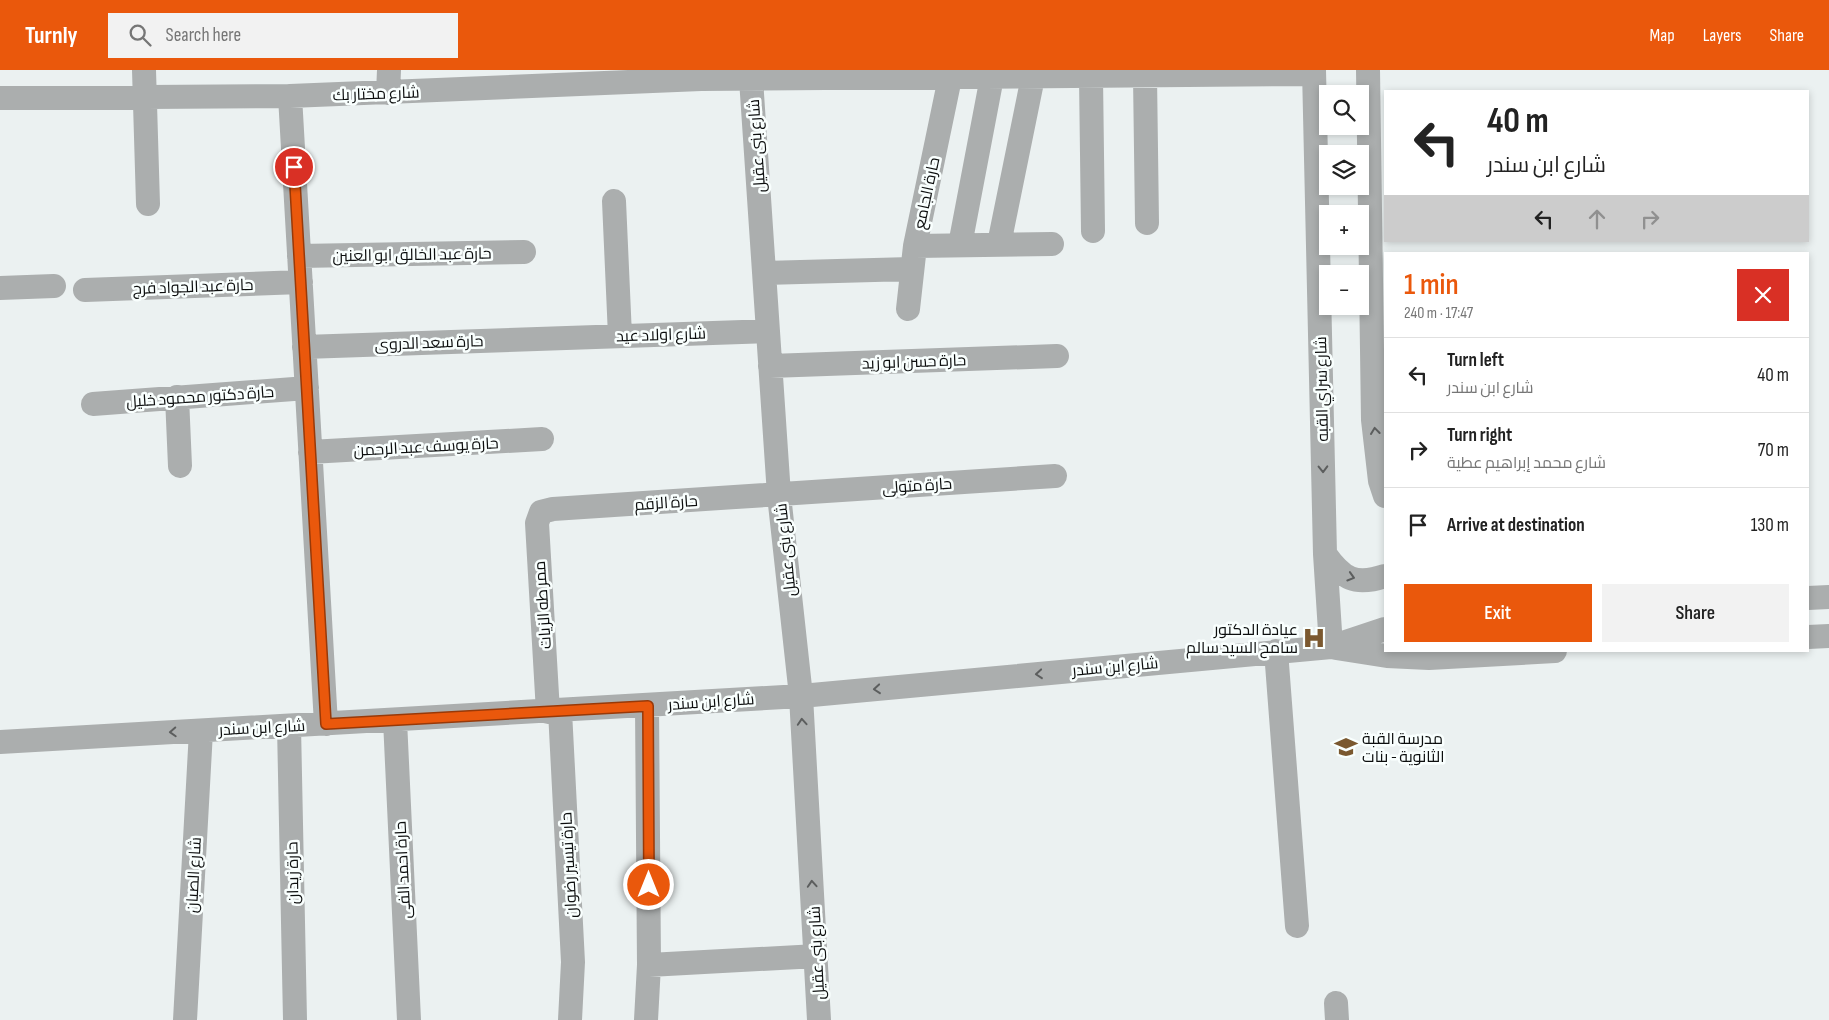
<!DOCTYPE html>
<meta charset="utf-8">
<style>
:root{--surface:#fff;--page:#f2f2f2;--text:#222;--muted:#767676;--line:#e0e0e0;--accent:#ea580c}
body{margin:0;font-family:"Sofia Sans Condensed",Cairo,sans-serif;background:var(--page);color:var(--text);height:100vh;display:flex;flex-direction:column;font-size:19px;white-space:nowrap}
*{box-sizing:border-box;margin:0}
p{font-size:16px;color:var(--muted)}
.icon{flex:none;width:28px;height:28px;fill:none;stroke:currentColor;stroke-width:2;stroke-linecap:round;stroke-linejoin:round}
.map{position:relative;flex:1;overflow:hidden}
.details{position:absolute;left:1384px;top:182px;width:425px;height:400px;display:flex;flex-direction:column;background:var(--surface);border-radius:0px;box-shadow:0 2px 8px #0003}
.details>*{flex:none}
.hud{position:absolute;left:1384px;top:20px;width:425px;height:152px;border-radius:0px;box-shadow:0 2px 8px #0003;background:#fff;color:var(--text);overflow:hidden}
.controls{position:absolute;left:1319px;top:15px;display:grid;gap:10px}
.controls a{display:grid;place-items:center;width:50px;height:50px;border-radius:0px;background:var(--surface);box-shadow:0 2px 8px #0003;font-size:25px}
.pin{position:absolute;display:grid;place-items:center;width:42px;height:42px;color:#fff;margin:-21px;border:2px solid #fff;border-radius:50%;box-shadow:0 1px 5px #0007}
.me{position:absolute;width:55px;margin:-28px;rotate:0deg;stroke-linejoin:round;filter:drop-shadow(0 0 4px #0008)}
.turn{display:flex;align-items:center;gap:18px;height:105px;padding:0 20px;font-size:22px}
.turn .icon{width:65px;height:65px;stroke-width:2.5}
.turn b{display:block;font-size:35px;line-height:42px}
.lanes{display:flex;align-items:center;height:48px;padding:0 20px;background:#0003;justify-content:center;gap:25px;direction:ltr}
.lanes .off{opacity:.35}
.round{display:grid;place-items:center;flex:none;width:52px;height:52px;border-radius:0px;background:var(--page)}
.headline{display:flex;align-items:center;justify-content:space-between;height:85px;padding:0 20px}
h1{font-size:30px;font-weight:600;line-height:38px;color:var(--accent)}
.button{display:flex;gap:10px;margin-top:auto;padding:10px 20px}
.button a{flex:1;height:58px;border-radius:0px;background:var(--accent);color:#fff;font-size:20px;font-weight:600;line-height:58px;text-align:center}
.button a+a{background:var(--page);color:var(--text)}
ul{padding:0;list-style:none}
li{display:flex;align-items:center;gap:15px;height:75px;padding:0 20px;border-top:1px solid var(--line)}
li div{flex:1}
li b{display:block;font-size:19px}
li em{font-style:normal}
header{display:flex;align-items:center;gap:30px;box-sizing:border-box;height:70px;padding:0 25px;background:var(--accent);color:#fff}
header strong{font-size:24px}
nav{display:flex;gap:28px;margin-inline-start:auto;font-size:18px}
.search{width:350px;height:45px;background:var(--page);display:flex;align-items:center;gap:12px;box-sizing:border-box;padding:0 18px;border-radius:0px;color:var(--muted);font-size:19px}
.map>svg:first-child{display:block}
.lines{fill:none;stroke-linecap:round;stroke-linejoin:round}
.street{stroke:#abaeae;stroke-width:24}
.oneway{stroke:#5c5e5e}
.route-casing{stroke:#983908;stroke-width:12}
.route{stroke:#ea580c;stroke-width:9}
.labels{text-anchor:middle;stroke-width:5;stroke-linejoin:round;paint-order:stroke}
.street-label{font-size:16px;fill:#0c0e0e;stroke:#f9fffe}
.poi-label{font-size:16px;fill:#0c0e0e;stroke:#f9fffe;text-anchor:end}
</style>
<header>
<strong>Turnly</strong>
<div class="search"><svg class="icon" aria-label="search" viewBox="0 0 24 24"><circle cx="10" cy="10" r="6"/><path d="M15 15l6 6"/></svg>Search here</div>
<nav><a>Map</a><a>Layers</a><a>Share</a></nav>
</header>
<div class="map">
<svg width="1829" height="950" viewBox="0 0 1829 950">
<rect width="100%" height="100%" fill="#ebf1f1"/>
<g class="lines">
<path class="street" d="M144,0L148,134
M1314,0L1325,484L1331,577
M1368,0L1373,350L1380,411L1385,426
M1145,6L1147,153
M1091,7L1093,161
M751,9L779,425L801,626L819,950
M388,23L389,0
M290,26L326,654
M0,28L290,26L701,9L1314,4
M614,131L620,266
M999,174L1033,7
M960,175L992,7
M915,176L1052,174
M299,186L524,182
M764,203L911,199
M0,218L54,216
M85,220L301,212
M908,239L915,176L950,8
M304,277L768,261
M770,296L1057,286
M177,327L180,396
M93,334L307,318
M310,382L542,369
M1325,484C1343,509 1355,516 1385,506
M1808,528L1829,527
M1808,567L1829,566
M1336,578L1387,586L1429,588L1555,581
M1276,581L1297,856
M560,641L573,892L570,950
M548,642L537,453L541,442L553,439L1055,406
M395,650L409,950
M289,656L295,950
M0,672L801,626L1331,577L1385,559
M649,895L817,886
M1336,933L1337,950
M185,950L201,661
M646,950L649,895L647,636"/>
</g>
<defs><path id="oneway-chevron" d="M-2-3.5L2.5 0L-2 3.5" fill="none" stroke-width="1.6" stroke-linecap="round" stroke-linejoin="round" transform="scale(1.25)"/></defs>
<g class="oneway">
<use href="#oneway-chevron" transform="translate(1375 361) rotate(-97)"/>
<use href="#oneway-chevron" transform="translate(1323 399) rotate(89)"/>
<use href="#oneway-chevron" transform="translate(1351 507) rotate(17)"/>
<use href="#oneway-chevron" transform="translate(1039 604) rotate(175)"/>
<use href="#oneway-chevron" transform="translate(877 619) rotate(175)"/>
<use href="#oneway-chevron" transform="translate(802 652) rotate(-94)"/>
<use href="#oneway-chevron" transform="translate(173 662) rotate(177)"/>
<use href="#oneway-chevron" transform="translate(812 814) rotate(-94)"/>
</g>
<g class="lines">
<defs>
<path id="route" d="M294,97L326,654L648,636L649,815"/>
</defs>
<use href="#route" class="route-casing"/>
<use href="#route" class="route"/>
</g>
<defs>
<symbol id="hospital-bare" viewBox="-9 -9 18 18"><path d="M-5-5h3v3.5h4V-5h3V5h-3V1.5h-4V5h-3Z" fill="#7a582f" stroke="#f9fffe" stroke-width="2.5" paint-order="stroke"/></symbol>
<symbol id="school-bare" viewBox="-9 -9 18 18"><path d="M0-5L7-2L0 1L-7-2ZM-4 1L0 2.5L4 1V4Q0 6-4 4Z" fill="#7a582f" stroke="#f9fffe" stroke-width="2.5" paint-order="stroke"/></symbol>
</defs>
<g fill-rule="evenodd">
<use href="#hospital-bare" x="1298" y="552" width="32" height="32"/>
<use href="#school-bare" x="1330" y="661" width="32" height="32"/>
</g>
<g class="labels">
<g class="street-label">
<text transform="translate(376 23) rotate(-2)" y="6">شارع مختار بك</text>
<text transform="translate(756 76) rotate(-94)" y="6">شارع بنى عقيل</text>
<text transform="translate(926 123) rotate(-78)" y="6">حارة الجامع</text>
<text transform="translate(412 184) rotate(-1)" y="6">حارة عبد الخالق ابو العنين</text>
<text transform="translate(193 216) rotate(-2)" y="6">حارة عبد الجواد فرج</text>
<text transform="translate(661 264) rotate(-2)" y="6">شارع اولاد عيد</text>
<text transform="translate(429 272) rotate(-2)" y="6">حارة سعد الدروى</text>
<text transform="translate(914 291) rotate(-2)" y="6">حارة حسن ابو زيد</text>
<text transform="translate(1321 319) rotate(-91)" y="6">شارع سراي القبه</text>
<text transform="translate(200 326) rotate(-4)" y="6">حارة دكتور محمود خليل</text>
<text transform="translate(426 376) rotate(-3)" y="6">حارة يوسف عبد الرحمن</text>
<text transform="translate(917 415) rotate(-4)" y="6">حارة متولى</text>
<text transform="translate(666 432) rotate(-4)" y="6">حارة الزقم</text>
<text transform="translate(785 480) rotate(-96)" y="6">شارع بنى عقيل</text>
<text transform="translate(542 535) rotate(-94)" y="6">ممر طه الزيات</text>
<text transform="translate(1115 596) rotate(-5)" y="6">شارع ابن سندر</text>
<text transform="translate(711 631) rotate(-4)" y="6">شارع ابن سندر</text>
<text transform="translate(262 657) rotate(-3)" y="6">شارع ابن سندر</text>
<text transform="translate(568 795) rotate(-93)" y="6">حارة تيسير رضوان</text>
<text transform="translate(402 800) rotate(-93)" y="6">حارة احمد الفى</text>
<text transform="translate(292 803) rotate(-91)" y="6">حارة زيدان</text>
<text transform="translate(193 805) rotate(-87)" y="6">شارع الصبان</text>
<text transform="translate(816 883) rotate(-93)" y="6">شارع بنى عقيل</text>
</g>
<g class="poi-label">
<text x="1298" y="565">عيادة الدكتور<tspan x="1298" dy="18">سامح السيد سالم</tspan></text>
<text x="1362" y="674" text-anchor="start">مدرسة القبة<tspan x="1362" dy="18">الثانوية - بنات</tspan></text>
</g>
</g>
</svg>
<div class="controls">
<a><svg class="icon" aria-label="search" viewBox="0 0 24 24"><circle cx="10" cy="10" r="6"/><path d="M15 15l6 6"/></svg></a>
<a><svg class="icon" aria-label="layers" viewBox="0 0 24 24"><path d="M12 4l9 5-9 5-9-5zM3 14l9 5 9-5"/></svg></a>
<a>+</a>
<a>−</a>
</div>
<div class="pin" style="left:294px;top:97px;background:#d93025"><svg class="icon" aria-label="arrive" viewBox="0 0 24 24"><path d="M6 21V4h12l-3 4 3 4H6"/></svg></div>
<svg class="me" style="left:649px;top:815px" viewBox="-20 -20 40 40"><circle r="17" fill="#ea580c" stroke="#fff" stroke-width="3"/><path d="M0-11L8 9 0 5-8 9z" fill="#fff"/></svg>
<div class="hud">
<div class="turn"><svg class="icon" aria-label="left" viewBox="0 0 24 24"><path d="M17 20v-9H6M10 6l-5 5 5 5"/></svg><div><b>40 m</b>شارع ابن سندر</div></div>
<div class="lanes"><svg class="icon" aria-label="left" viewBox="0 0 24 24"><path d="M17 20v-9H6M10 6l-5 5 5 5"/></svg><svg class="icon off" aria-label="ahead" viewBox="0 0 24 24"><path d="M12 20V5M6 11l6-6 6 6"/></svg><svg class="icon off" aria-label="right" viewBox="0 0 24 24"><path d="M7 20v-9h11M14 6l5 5-5 5"/></svg></div>
</div>
<section class="details">
<div class="headline"><div><h1>1 min</h1><p>240 m · 17:47</p></div><a class="round" style="background:#d93025;color:#fff"><svg class="icon" aria-label="close" viewBox="0 0 24 24"><path d="M6 6l12 12M18 6L6 18"/></svg></a></div>
<ul>
<li><svg class="icon" aria-label="left" viewBox="0 0 24 24"><path d="M17 20v-9H6M10 6l-5 5 5 5"/></svg><div><b>Turn left</b><p>شارع ابن سندر</p></div><em>40 m</em></li>
<li><svg class="icon" aria-label="right" viewBox="0 0 24 24"><path d="M7 20v-9h11M14 6l5 5-5 5"/></svg><div><b>Turn right</b><p>شارع محمد إبراهيم عطية</p></div><em>70 m</em></li>
<li><svg class="icon" aria-label="arrive" viewBox="0 0 24 24"><path d="M6 21V4h12l-3 4 3 4H6"/></svg><div><b>Arrive at destination</b></div><em>130 m</em></li>
</ul>
<div class="button"><a>Exit</a><a>Share</a></div>
</section>
</div>
